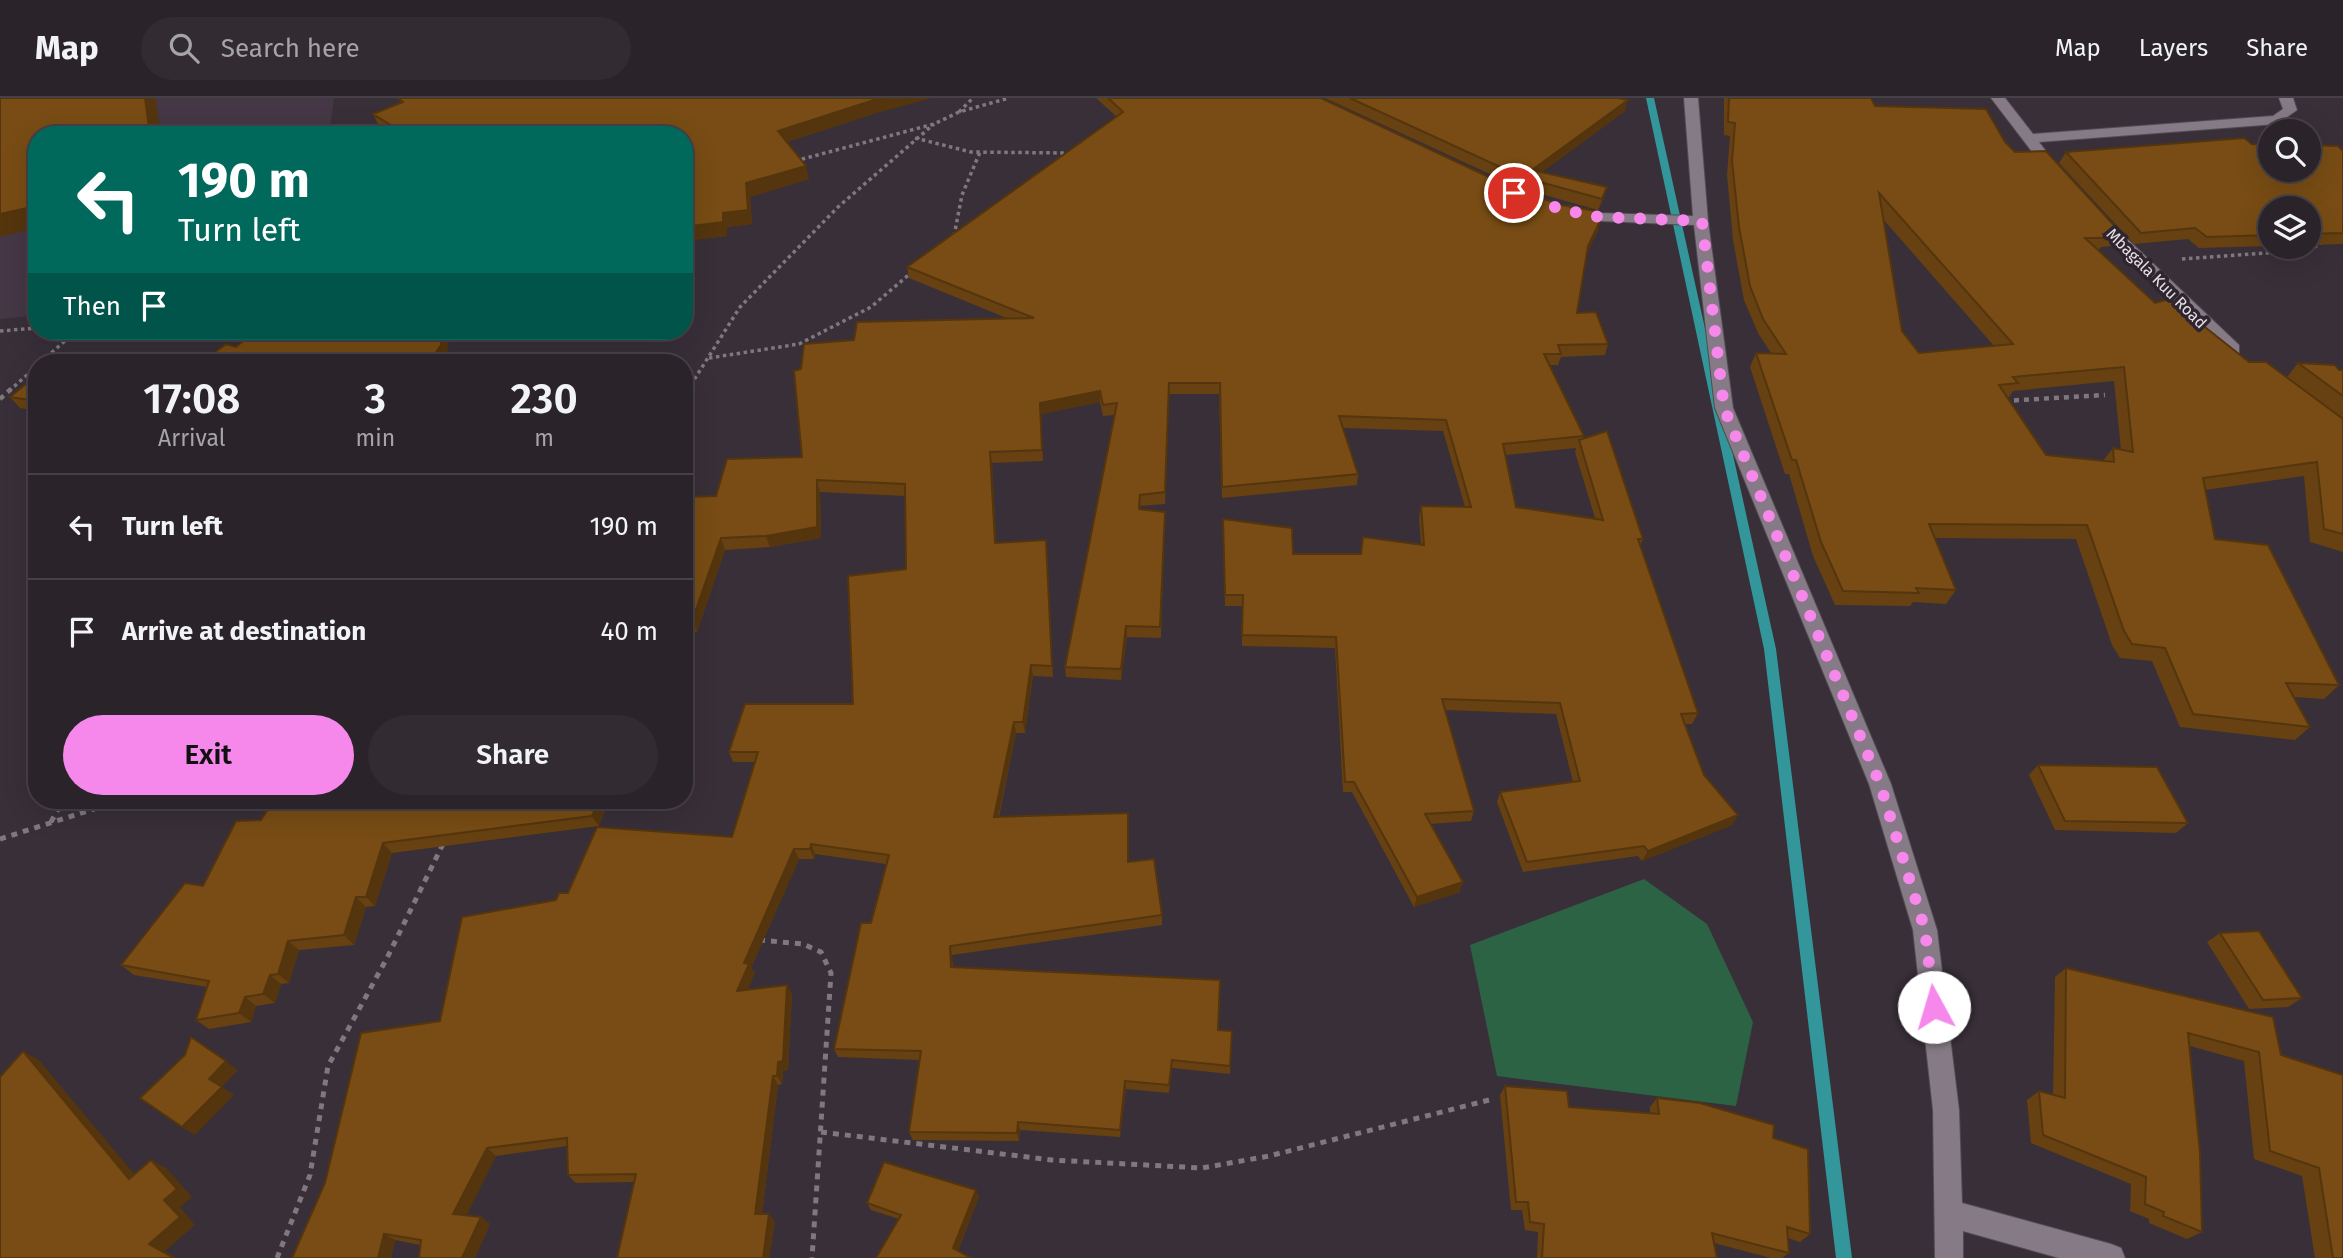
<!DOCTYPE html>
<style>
:root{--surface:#2a232a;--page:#322b32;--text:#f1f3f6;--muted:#a5a4a8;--line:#464047;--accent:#f788eb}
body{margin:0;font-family:"Fira Sans",sans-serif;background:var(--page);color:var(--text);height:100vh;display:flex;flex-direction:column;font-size:26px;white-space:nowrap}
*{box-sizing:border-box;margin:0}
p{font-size:23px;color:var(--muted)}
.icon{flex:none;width:38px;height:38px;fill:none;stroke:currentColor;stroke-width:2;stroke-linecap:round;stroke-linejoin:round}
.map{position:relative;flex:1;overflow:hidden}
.drawer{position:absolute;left:28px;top:256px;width:665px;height:455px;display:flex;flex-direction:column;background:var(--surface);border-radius:28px;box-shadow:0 7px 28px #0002,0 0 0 2px var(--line)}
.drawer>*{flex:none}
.hud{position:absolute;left:28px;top:28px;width:665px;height:214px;border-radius:28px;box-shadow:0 7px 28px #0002,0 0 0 2px var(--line);background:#00695c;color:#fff;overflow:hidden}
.tools{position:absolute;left:2258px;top:21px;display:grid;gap:14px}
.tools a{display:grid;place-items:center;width:63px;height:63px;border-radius:50%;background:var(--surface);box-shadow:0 7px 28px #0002,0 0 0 2px var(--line);font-size:35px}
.pin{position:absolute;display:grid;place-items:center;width:60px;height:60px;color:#fff;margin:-30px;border:4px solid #fff;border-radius:50%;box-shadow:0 2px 7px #0007}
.me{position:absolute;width:77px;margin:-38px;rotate:354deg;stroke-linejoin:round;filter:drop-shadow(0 0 5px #0008)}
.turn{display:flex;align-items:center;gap:24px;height:147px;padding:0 35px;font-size:32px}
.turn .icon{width:91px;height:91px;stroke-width:2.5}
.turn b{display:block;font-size:49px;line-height:60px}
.then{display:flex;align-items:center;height:66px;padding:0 35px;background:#0003;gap:14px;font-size:26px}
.eta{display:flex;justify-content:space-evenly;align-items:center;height:119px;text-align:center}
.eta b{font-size:42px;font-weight:600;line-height:49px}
.cta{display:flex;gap:14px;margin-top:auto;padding:14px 35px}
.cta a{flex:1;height:80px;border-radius:42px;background:var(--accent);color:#111;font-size:28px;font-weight:600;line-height:80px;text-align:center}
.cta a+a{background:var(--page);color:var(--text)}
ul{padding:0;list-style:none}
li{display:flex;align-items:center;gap:21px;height:105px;padding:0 35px;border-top:2px solid var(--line)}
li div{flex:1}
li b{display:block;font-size:26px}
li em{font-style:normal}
header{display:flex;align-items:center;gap:42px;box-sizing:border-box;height:98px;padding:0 35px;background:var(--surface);border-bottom:2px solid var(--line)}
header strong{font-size:33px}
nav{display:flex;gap:38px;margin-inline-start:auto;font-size:24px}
.search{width:490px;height:63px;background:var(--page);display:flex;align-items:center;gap:18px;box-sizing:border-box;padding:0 24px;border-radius:38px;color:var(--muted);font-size:26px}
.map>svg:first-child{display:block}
.built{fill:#453745}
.green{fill:#2c6345}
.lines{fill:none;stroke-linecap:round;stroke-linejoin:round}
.stream{fill:#32969a;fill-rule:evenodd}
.minor-casing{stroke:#534b53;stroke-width:2}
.path-far2{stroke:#7f787f;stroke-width:3.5;stroke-dasharray:3.5 3.5;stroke-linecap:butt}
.path-far1{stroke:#7f787f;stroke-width:4.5;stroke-dasharray:5 5;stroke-linecap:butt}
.path{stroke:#7f787f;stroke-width:5;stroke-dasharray:6 6;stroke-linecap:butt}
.minor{fill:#857a85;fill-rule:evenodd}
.wall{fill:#674111;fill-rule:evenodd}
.shaded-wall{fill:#54350e}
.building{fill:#784c14;stroke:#54350e;stroke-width:2;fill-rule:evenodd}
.route{stroke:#f788eb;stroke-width:12;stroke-dasharray:0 21.6}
.labels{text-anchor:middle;stroke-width:7;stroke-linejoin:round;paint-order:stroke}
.far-street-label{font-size:16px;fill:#e6e0e6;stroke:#2e252e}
</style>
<header>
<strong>Map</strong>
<div class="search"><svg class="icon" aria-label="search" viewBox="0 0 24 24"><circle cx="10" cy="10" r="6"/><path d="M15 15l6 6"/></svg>Search here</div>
<nav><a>Map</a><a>Layers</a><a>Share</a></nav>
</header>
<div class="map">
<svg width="2343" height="1160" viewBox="0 0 2343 1160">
<rect width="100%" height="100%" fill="#382f38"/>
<path class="built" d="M0,0H334L329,37H37V217L0,221Z"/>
<path class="green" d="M1644,781L1707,826L1753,924L1736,1008L1497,978L1470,847Z"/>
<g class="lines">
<path class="stream" d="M1646,0H1654L1776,551L1852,1160H1836L1764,551Z"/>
<defs>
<path id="minor" d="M1684,0H1698L1708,123L1733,310L1891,686L1937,832L1959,1012L1962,1105L2111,1146L2121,1150L2125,1160H2059L1963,1133V1160H1935L1933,1012L1913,832L1869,686L1715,310L1694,127L1600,123L1561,112L1568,108L1600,115L1693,118Z
M1991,0H2005L2033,36L2273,18L2283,11L2279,0H2293L2297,12L2277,26L2039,44L2061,73L2054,77L2049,76Z
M2097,116L2102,117L2239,247V255H2227L2092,123L2090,120Z"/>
</defs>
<use href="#minor" class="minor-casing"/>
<path class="path-far2" d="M959,14L973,0
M915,40L971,54L1069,55
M795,63L934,26L959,14L1009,0
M954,138L962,97L980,54
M2182,161L2309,152L2321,145
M0,233L37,230
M709,260L799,246L871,209L912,174
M41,264L76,233
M9,293L37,268
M687,293L740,209L838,109L934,26"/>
<path class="path-far1" d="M684,297L688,291
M0,301L11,291
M2004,303L2105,297"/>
<path class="path" d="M51,724L63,702
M0,741L122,702
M759,842L803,846L821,854L831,875L812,1160
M821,1034L1052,1062L1202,1070L1269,1058L1493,1001
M277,1160L310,1077L328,968L387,860L443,746"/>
<use href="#minor" class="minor"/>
</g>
<path class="wall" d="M1096,0H1321L1510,89L1594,119L1598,132L1587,155L1577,215L1608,246L1605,257L1561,259L1558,267H1549L1584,338L1583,341L1643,441L1640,448L1698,615L1692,626H1685L1704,677L1738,717L1732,727L1642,763L1638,758L1523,774L1497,704L1500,694L1573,684L1556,616L1445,612L1474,713L1471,723L1430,726L1460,794L1414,809L1352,694H1343L1335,550L1242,548V508H1225L1223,421L1293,456H1361L1421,446L1419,419L1421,408L1465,409L1443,333L1343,330L1358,376L1357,387L1222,400L1219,296H1169L1165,406L1140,408V411L1165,414L1161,540L1127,539L1121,582L1066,579L1065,569L1115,317L1103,318L1100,304L1041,316L1043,363L992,365L996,445L1046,442L1053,579L1033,578L1025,635H1016L999,719L1129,764L1162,817V827L952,857L953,869L1218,932L1232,933L1230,976L1172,970L1169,995L1126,991L1120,1039L1020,1032L1019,1043L913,1042L909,1034L920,962L838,959L834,951L871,825L886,766L815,756L814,761H799L751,870L755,875L747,892L792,896L788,972L783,973L782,986L778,987L762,1116L775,1123L769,1160H617L634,1084L576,1085L568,1077L567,1048L496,1058L466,1117L481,1119L490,1126L475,1160H419L420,1147L395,1142L391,1160H292L440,923L556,802L568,795L732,739L755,664H733L729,654L853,606L906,471L905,398L820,394L821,440L770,449L725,452L697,534H684V399L716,398L802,359L801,271L854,242L1009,221L909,180L907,169L1117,19ZM1576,350L1575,354L1595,420L1516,409L1505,357Z
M1325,0H1618L1625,13L1542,74L1604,100L1598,112L1520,90Z
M1724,0H1871L1875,8L2005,44L2015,54L2120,134L2111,148L2101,149L2098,153L2155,205L2249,264L2287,279L2298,265L2343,272V454L2310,444L2304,378L2205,392L2215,441L2339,587L2324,601L2294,599L2310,629L2295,642L2180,629L2152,563L2120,560L2112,547L2076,441L1935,440L1956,492L1946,506L1913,504L1910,508L1835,507L1813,458L1789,376H1785L1750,269L1756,255H1771L1758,235L1744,202L1733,142L1727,77L1730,38L1724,37ZM1883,121L1994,248L1919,255L1902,233ZM2114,283L2121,352L2113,350L2103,363L2046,357L2007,299H2009L2013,293Z
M399,1L873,16L787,44L809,81L750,99L752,126L727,129V138L684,143V37H391L380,30L373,16L401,5Z
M2252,46L2343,53V146L2308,147V110H2270V148L2199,150L2188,141L2134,146L2059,65L2066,54Z
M37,277V313L20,310L10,299Z
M2038,667L2188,725L2176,735L2055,732L2029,677Z
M274,702H609L599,728L392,755L375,808L366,809L354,847L299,852L289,885L281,886L275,905L256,908L251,924L209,931L196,922L207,889L134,877L121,867L203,788L261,722Z
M2220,835L2302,900L2288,909L2249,911L2207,844Z
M2066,870L2281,957L2343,977V1160H2315L2302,1078L2254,1061L2244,963L2190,948L2202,1134L2187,1141L2149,1125V1121L2130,1113L2131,1086L2031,1045L2027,1002L2039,993L2053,997L2055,879Z
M1505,988L1569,1009L1650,1015V1009L1657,1000L1773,1040L1810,1136L1800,1144L1788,1140L1789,1155L1782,1160H1771L1714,1145L1717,1160H1537L1538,1134L1525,1132L1522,1112H1511L1500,997Z
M979,1099L958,1153L899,1121L871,1112L867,1105Z"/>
<path class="shaded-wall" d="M145,0H156L160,37H150Z
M880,0H932L873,16L781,46L778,33Z
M1628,2L1625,13L1532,81V72Z
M806,68L809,81L750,99L752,126L727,129V138L684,143V129L723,115L746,85Z
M37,76V130L0,139V116Z
M1607,89L1604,100L1598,112L1602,101Z
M1601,121L1598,132L1585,159L1588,148Z
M443,233H450L447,258L443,264H429Z
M1100,293V304L1041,316L1043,363L1040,305Z
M990,354L992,365L997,456L995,445Z
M817,382L820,394L821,440L770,449L766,438Z
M721,440L725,452L697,534L692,523Z
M1046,442L1047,453L1053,579L1052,568Z
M1126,528L1127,539L1121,582V571Z
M1031,567L1033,578L1025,635L1023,624Z
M1014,624L1016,635L996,729L994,719Z
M599,702H609L599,728L592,718Z
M1738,717L1732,727L1642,763L1648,753Z
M383,745L392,755L375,808L366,799Z
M811,746L815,756L814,761L810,751Z
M794,751L799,761L751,870L755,875L743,902L737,893L744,865Z
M1463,784L1460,794L1414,809L1417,799Z
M356,799L366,809L354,847L344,837Z
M288,843L299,852L289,885L278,876Z
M950,848L952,857L953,878L951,869Z
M270,877L281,886L275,905L263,896Z
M787,887L792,896L788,972L783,973L782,986L777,978Z
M245,899L256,908L251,924L239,915Z
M203,947L238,972L222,989L209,981Z
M23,953L39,962L145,1089L129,1081Z
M773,978L778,987L761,1123L755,1116Z
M1125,983L1126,991L1120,1039V1032Z
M222,989L234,997L195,1037L182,1029Z
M1018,1024L1020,1032L1019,1043L1017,1035Z
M487,1050L496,1058L464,1123L453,1116Z
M151,1062L166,1070L192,1099L180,1109L195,1127L165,1153L177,1160H174L149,1146L164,1102Z
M976,1092L979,1099L956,1157L953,1150Z
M769,1116L775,1123L769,1160H763Z
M481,1119L490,1126L475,1160H462Z
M384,1136L395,1142L391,1160H378Z"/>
<path class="building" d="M0,0H145L150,37H37L36,108L0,116Z
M402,0H880L778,33L806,68L746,85L748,112L723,115V124L684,129V37H404L405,36L373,16L403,4L399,1Z
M1108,0H1321L1510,89L1561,107L1596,113L1593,119L1601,121L1588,148L1577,215L1596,214L1608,246L1558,247L1561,256H1544L1584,338L1503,346L1516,409L1603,422L1579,342L1607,333L1643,441H1638L1698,615L1681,616L1704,677L1738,717L1648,753L1644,748L1527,764L1500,694L1580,683L1560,605L1442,601L1474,713L1425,716L1463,784L1417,799L1354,684H1345L1336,539L1242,537L1243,497H1225L1223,421L1292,430L1293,456H1361L1363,439L1424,447L1421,408L1471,409L1446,322L1339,318L1358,376L1222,389L1220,285H1169L1165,394L1140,397L1139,411L1165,414L1160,529L1126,528L1121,571L1065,569L1117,305L1103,307L1100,293L1040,305L1042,352L990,354L995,445L1046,442L1052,568L1031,567L1023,624H1014L994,719L1128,715V764L1154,761L1162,817L950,848L951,869L1220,882L1218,932L1232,933L1230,968L1172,962L1169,987L1125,983L1120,1032L1018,1024L1017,1035L909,1034L921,953L834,951L861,825H871L889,757L811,746L810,751H794L744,865L749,866L737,893L787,887L783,963L778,964L777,978H773L755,1116H769L763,1160H617L636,1076L568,1077L567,1040L487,1050L453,1116L481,1119L462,1160H419L421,1142L384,1136L378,1160H292L325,1085L361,935L440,923L462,819L556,802L559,795H568L597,729L732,739L758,654H729L745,606H853L848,478L906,471L905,386L817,382V429L766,438L721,440L692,523H684V399L716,398L727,361L802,359L794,273L801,271L804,246L854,242L857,224L1034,220L907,169L1123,14Z
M1350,0H1618L1628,2L1532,72L1607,89L1602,101L1522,79Z
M1729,0H1871L1875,8L1986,11L2005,44L2015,54L2046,53L2120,134L2103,136L2107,140H2085L2155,205L2166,202L2176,206L2249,264H2266L2343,321V436L2324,431L2317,364L2203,380L2215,441L2268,447L2339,587L2286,585L2310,629L2193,616L2165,550L2132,546L2124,533L2087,427L1929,426L1956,492L1916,490L1919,495L1843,493L1821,444L1796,362H1792L1756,255L1786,256L1763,221L1750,188L1739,129L1732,63L1735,25L1728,24ZM1879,95L2013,246L1919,255L1902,233ZM2124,269L2133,354L2113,350L2114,364L2046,357L1999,287L2018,285L2013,279Z
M2244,40L2252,46L2270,47V72H2308V47L2338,48L2343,53V135L2308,136V110H2270V137L2207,139L2195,130L2141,135L2066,54Z
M255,233H443L441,247L429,264H202L226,246L236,249Z
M2298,265L2335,267L2339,272H2343V298Z
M37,277V303L10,299Z
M2038,667L2157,669L2188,725L2065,723Z
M274,702H599L592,718L383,745L366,799H356L344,837L288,843L278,876L270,877L263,896L245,899L239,915L196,922L209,883L121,867L185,785L203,788L236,723L261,722Z
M2259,833L2302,900L2263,902L2220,835Z
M2066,870L2273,919L2281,957L2343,977V1160H2333L2319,1070L2270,1053L2259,954L2188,935L2200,1055L2202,1134L2163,1118L2164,1114L2145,1106L2146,1079L2043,1037L2039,993L2065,1000Z
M191,939L226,963L209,981L222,989L182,1029L140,1000L185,957Z
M23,953L129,1081L151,1062L177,1091L164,1102L180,1119L149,1146L174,1160H0V979Z
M1505,988L1567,993L1569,1009L1659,1016L1657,1000L1700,1005L1774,1027L1773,1040L1808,1051L1810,1136L1787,1129L1789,1155L1712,1135L1717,1160H1542L1544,1126L1530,1124L1528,1104H1516Z
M884,1064L976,1092L953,1150L971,1160H876L901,1117L867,1105Z"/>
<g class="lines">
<path class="route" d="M1514,95L1564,112L1600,119L1702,123L1724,310L1880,686L1925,832L1934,909"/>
</g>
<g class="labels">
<g class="far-street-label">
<text transform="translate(2157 180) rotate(45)" y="6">Mbagala Kuu Road</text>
</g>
</g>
</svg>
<div class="tools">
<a><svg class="icon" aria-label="search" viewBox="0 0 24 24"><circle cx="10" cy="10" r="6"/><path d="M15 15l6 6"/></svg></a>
<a><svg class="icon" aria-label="layers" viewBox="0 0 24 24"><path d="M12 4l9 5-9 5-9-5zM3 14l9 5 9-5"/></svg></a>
</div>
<div class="pin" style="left:1514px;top:95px;background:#d93025"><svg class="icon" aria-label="arrive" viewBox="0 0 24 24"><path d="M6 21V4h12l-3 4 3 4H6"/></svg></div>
<svg class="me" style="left:1934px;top:909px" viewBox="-20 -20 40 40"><circle r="19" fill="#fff"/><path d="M0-13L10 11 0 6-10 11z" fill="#f788eb"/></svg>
<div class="hud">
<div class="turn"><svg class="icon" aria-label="left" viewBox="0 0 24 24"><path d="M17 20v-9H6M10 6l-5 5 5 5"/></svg><div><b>190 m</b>Turn left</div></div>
<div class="then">Then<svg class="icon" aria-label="arrive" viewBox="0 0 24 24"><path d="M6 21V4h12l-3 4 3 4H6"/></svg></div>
</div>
<section class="drawer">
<div class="eta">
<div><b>17:08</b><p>Arrival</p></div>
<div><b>3</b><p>min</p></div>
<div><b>230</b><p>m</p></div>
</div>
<ul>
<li><svg class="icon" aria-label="left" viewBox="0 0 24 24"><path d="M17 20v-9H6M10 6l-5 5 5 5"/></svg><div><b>Turn left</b></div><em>190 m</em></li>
<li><svg class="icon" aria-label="arrive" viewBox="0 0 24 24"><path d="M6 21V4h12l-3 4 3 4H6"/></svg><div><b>Arrive at destination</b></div><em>40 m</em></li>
</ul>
<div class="cta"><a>Exit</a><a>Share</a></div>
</section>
</div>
